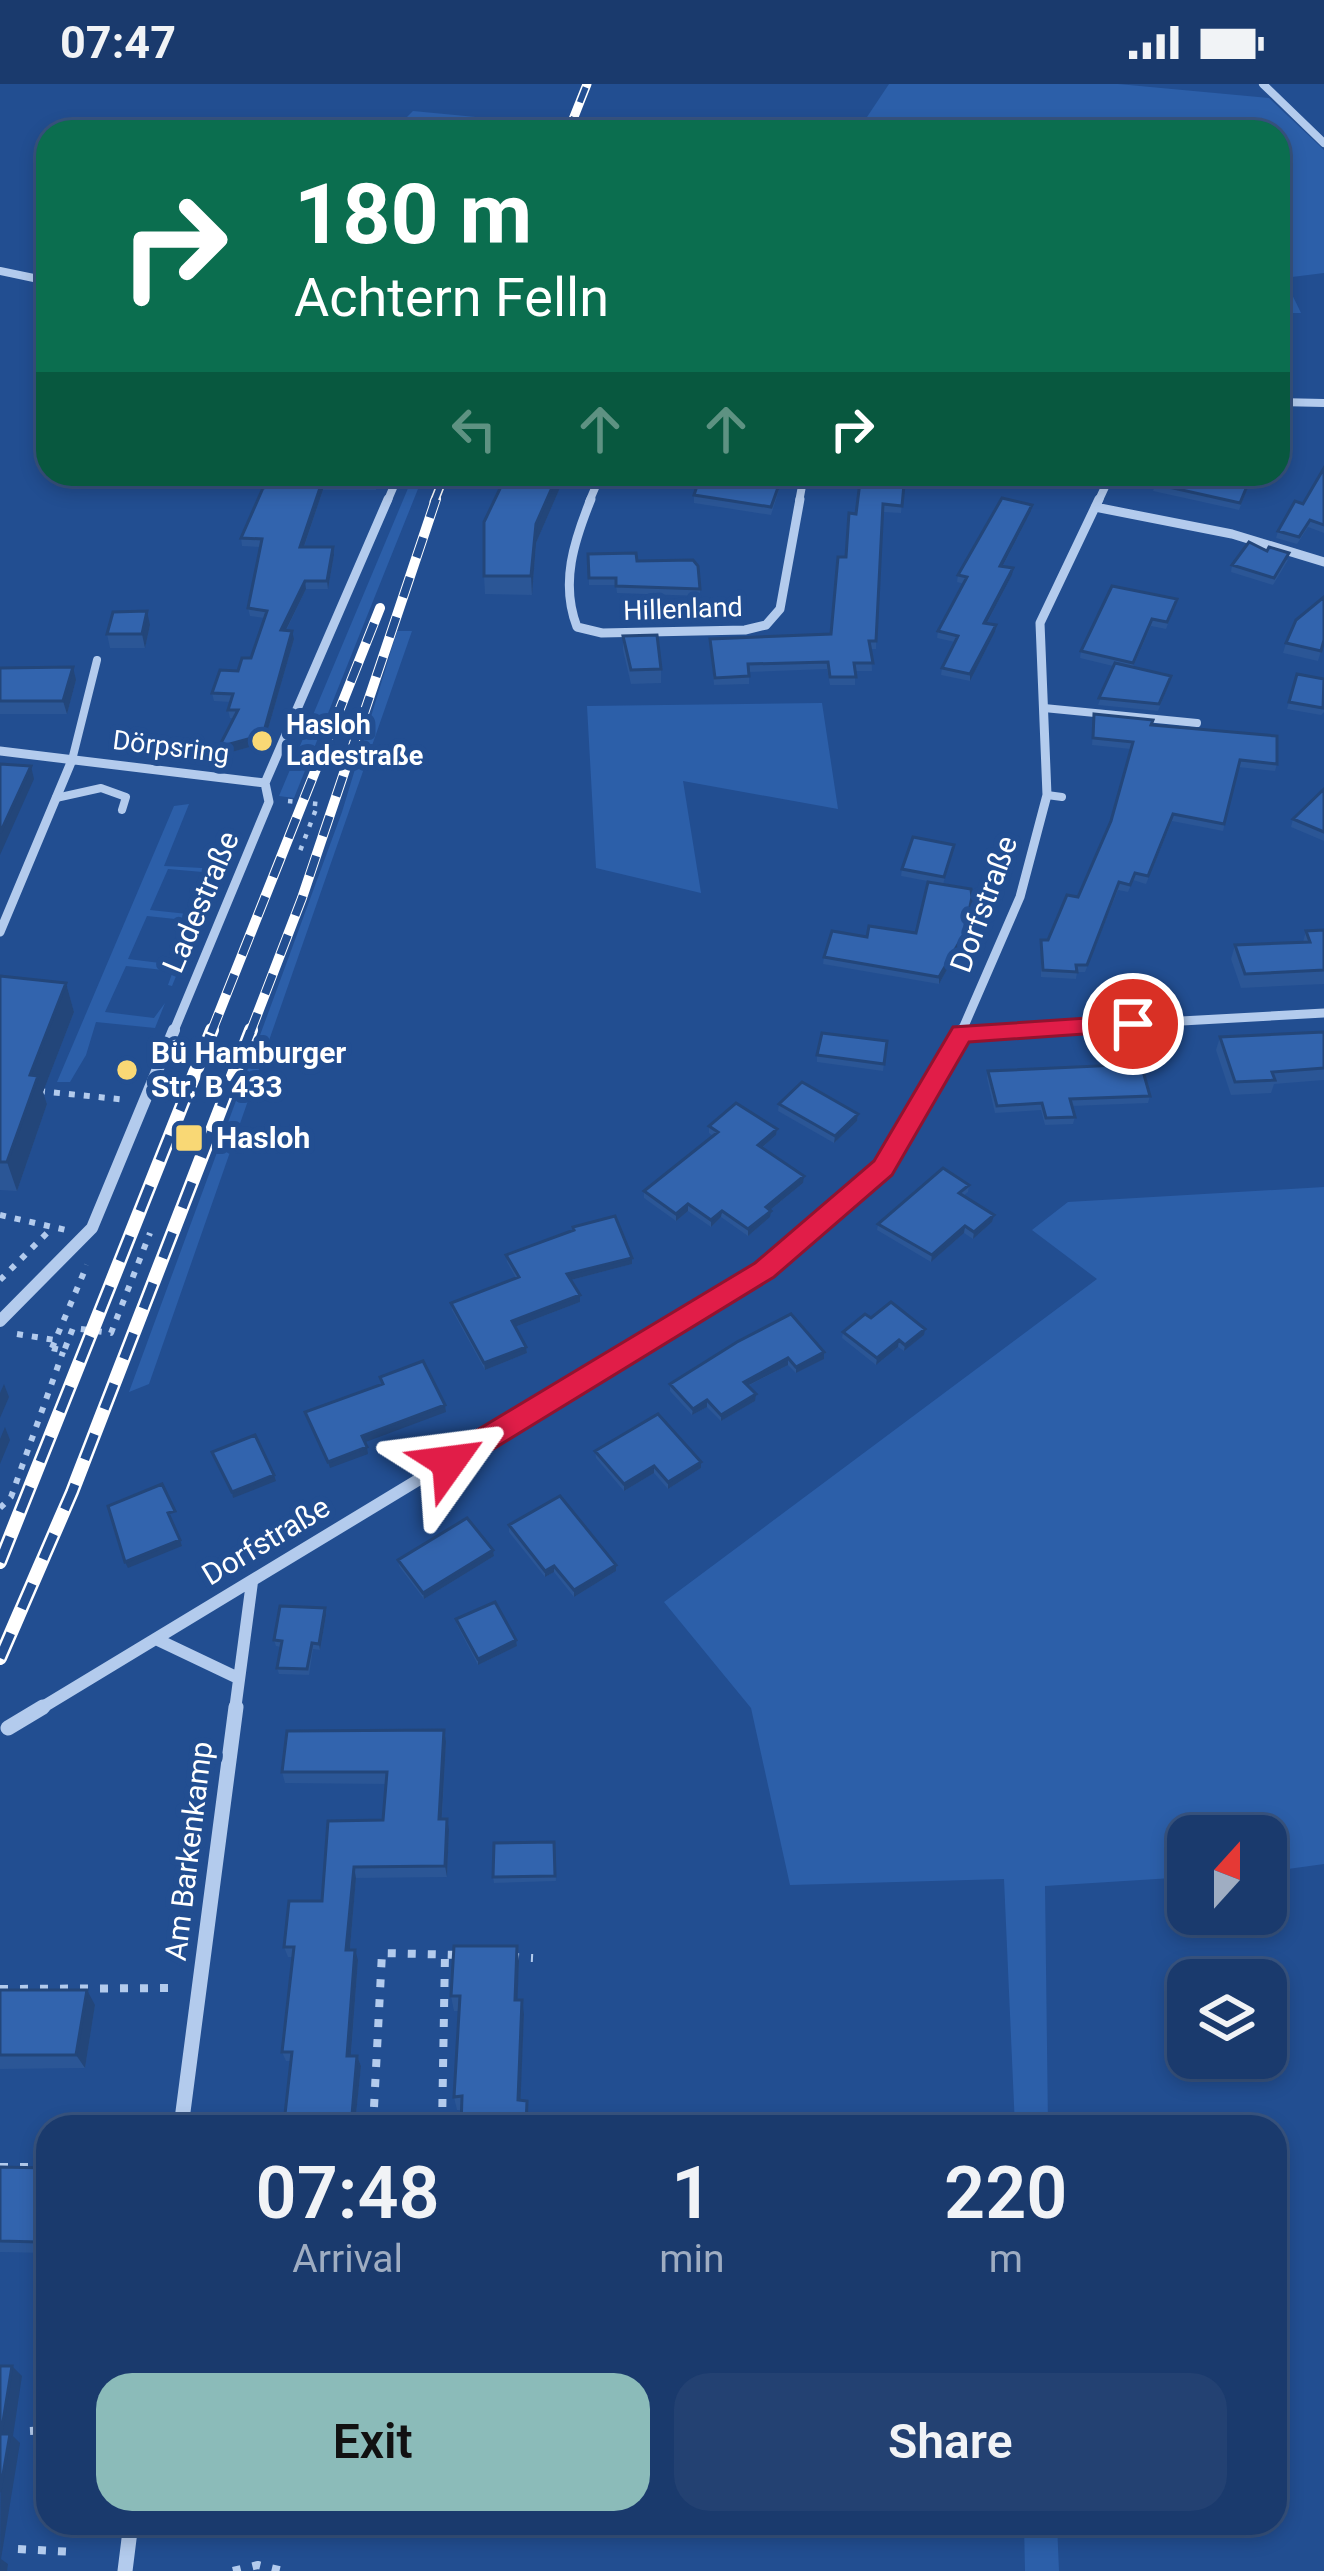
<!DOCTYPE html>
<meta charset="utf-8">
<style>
:root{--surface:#1a3a6d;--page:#234172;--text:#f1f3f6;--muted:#9fadc2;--line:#385480;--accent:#8bbbb9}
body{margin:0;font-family:Roboto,sans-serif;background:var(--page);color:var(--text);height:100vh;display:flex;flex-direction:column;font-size:45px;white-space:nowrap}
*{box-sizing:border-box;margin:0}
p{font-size:39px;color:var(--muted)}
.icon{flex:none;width:66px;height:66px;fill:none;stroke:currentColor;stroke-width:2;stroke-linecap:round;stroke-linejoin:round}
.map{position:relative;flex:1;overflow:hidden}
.drawer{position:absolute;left:36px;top:2031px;width:1251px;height:420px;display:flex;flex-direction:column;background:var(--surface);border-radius:36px;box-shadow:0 6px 18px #0003,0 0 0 3px var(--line)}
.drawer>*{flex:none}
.hud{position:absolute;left:36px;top:36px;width:1254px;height:366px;border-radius:36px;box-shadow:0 6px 18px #0003,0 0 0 3px var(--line);background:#0b6e4f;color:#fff;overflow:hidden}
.needle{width:78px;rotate:21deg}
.controls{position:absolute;left:1167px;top:1731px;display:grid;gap:24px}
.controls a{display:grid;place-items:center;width:120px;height:120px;border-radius:24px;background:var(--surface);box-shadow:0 6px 18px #0003,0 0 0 3px var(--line);font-size:60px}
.pin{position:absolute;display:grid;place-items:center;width:102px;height:102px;color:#fff;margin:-51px;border:6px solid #fff;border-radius:50%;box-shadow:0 3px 12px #0007}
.me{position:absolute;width:132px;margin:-66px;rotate:59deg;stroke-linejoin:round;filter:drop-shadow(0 0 9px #0008)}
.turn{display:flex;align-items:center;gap:42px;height:252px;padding:0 60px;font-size:54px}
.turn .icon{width:156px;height:156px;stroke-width:2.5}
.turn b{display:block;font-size:84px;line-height:102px}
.lanes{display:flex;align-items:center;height:114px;padding:0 60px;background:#0003;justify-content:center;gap:60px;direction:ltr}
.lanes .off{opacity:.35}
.eta{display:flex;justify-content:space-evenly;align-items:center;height:204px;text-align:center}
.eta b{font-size:72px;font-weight:600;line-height:84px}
.button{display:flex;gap:24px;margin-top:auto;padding:24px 60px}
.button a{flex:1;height:138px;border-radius:36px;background:var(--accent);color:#111;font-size:48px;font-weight:600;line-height:138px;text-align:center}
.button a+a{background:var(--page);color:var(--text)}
.status{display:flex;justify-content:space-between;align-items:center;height:84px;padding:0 60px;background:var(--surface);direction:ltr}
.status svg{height:33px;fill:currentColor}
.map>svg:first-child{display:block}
.green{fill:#2c5fa9}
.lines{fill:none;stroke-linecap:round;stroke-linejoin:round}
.path-far2{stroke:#b3cbed;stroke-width:4.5;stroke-dasharray:4.5 8;stroke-linecap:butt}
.path-far1{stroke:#b3cbed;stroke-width:6;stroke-dasharray:6 9;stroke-linecap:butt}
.path{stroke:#b3cbed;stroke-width:8;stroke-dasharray:8 12;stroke-linecap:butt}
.lane{stroke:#b3cbed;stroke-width:8}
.street-far3{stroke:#b3cbed;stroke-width:8}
.street-far2{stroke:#b3cbed;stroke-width:9}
.street-far1{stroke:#b3cbed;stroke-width:12}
.street{stroke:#b3cbed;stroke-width:15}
.rail-far2-casing{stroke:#fff;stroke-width:9}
.rail-far1-casing{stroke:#fff;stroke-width:10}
.rail-casing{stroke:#fff;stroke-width:14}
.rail-far2{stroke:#224e91;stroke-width:6;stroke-dasharray:16;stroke-linecap:butt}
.rail-far1{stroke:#224e91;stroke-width:8;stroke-dasharray:21;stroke-linecap:butt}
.rail{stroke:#224e91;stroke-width:9;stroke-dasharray:27;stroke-linecap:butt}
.wall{fill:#2b5696}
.shaded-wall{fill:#23467a}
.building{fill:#3264ae;stroke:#23467a;stroke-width:3}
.route{fill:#e11d48;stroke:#92132f;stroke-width:3}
.poi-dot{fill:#f9d875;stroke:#224e91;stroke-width:4.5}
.labels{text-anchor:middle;stroke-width:12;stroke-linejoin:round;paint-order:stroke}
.far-street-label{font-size:27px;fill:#fff;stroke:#224e91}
.far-poi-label{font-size:27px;font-weight:bold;fill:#fff;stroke:#224e91;text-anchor:start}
.street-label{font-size:30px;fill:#fff;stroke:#224e91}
.poi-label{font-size:30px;font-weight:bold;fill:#fff;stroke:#224e91;text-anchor:start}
</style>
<div class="status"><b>07:47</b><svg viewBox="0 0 49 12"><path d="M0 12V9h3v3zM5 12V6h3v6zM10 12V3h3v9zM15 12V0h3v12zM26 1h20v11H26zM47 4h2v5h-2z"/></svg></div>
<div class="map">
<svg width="1324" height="2487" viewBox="0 0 1324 2487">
<rect width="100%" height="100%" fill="#224e91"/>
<path class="green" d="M889,0H1118L1269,14L1324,66V189L1284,194L1301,229H1278V48H857Z
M413,27L538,39L534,48H392Z
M414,390H424L294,714L279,712Z
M397,547H412L149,1300L129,1308L342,728Z
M822,619L838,725L683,697L701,809L596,784L587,622Z
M189,720L164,782L221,785L213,803H209L214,789L168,785L150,826L197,831L202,819H207L193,851H189L194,837L147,832L128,875L176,881L182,868H186L172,902L168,901L173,887L126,882L105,928L154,934L165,919L155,944L96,938L86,971L70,998H57L174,722Z
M1324,1103V1780L1266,1788V1752H1188V1793L1045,1802L1048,2043H1015L1004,1795L790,1801L751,1624L664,1518L1097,1195L1032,1146L1068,1118Z
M1024,2439H1057L1059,2487H1025Z"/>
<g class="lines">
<path class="path-far2" d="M288,717L318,720L300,767"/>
<path class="path-far1" d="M39,1007L128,1016
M0,1131L66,1146
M0,1196L53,1143
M17,1250L55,1256
M52,1264L87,1181
M52,1264L64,1267L73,1244L111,1249L150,1149
M0,1424L11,1413L63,1268"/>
<path class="path" d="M511,1873L533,1874
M0,1905L176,1904
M373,2043L382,1869L462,1871
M442,2043L445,1870
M0,2083H48
M30,2347L48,2346
M18,2465L74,2468
M233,2487L258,2481L283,2487"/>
<path class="lane" d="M1044,624L1197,639
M72,676L97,576
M1047,711L1062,713
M56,714L101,704L126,713L122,726"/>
<path class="street-far3" d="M1263,0L1324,59
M0,187L48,197
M1278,318L1324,319
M764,390L786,393L802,402L799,418
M387,418L399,390
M589,418L601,390
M1098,418L1111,390"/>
<path class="street-far2" d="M591,415C574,457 560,499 577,543L602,549L745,546L766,541L780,525L800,415
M1095,423L1232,450L1324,478
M0,667L265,699
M0,848L72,676
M173,949L269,718L265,699L388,415
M961,949L1020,813L1047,711L1040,539L1099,415
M965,949L1324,929"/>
<path class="street-far1" d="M961,949L1020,946
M0,1237L92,1144L174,946
M156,1555L238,1594
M38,1626L765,1186L883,1084L962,946
M235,1626L252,1498"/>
<path class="street" d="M8,1644L43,1623
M181,2043L236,1623
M125,2487L131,2439"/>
<defs>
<path id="rail-far2" d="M568,48L587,0
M434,418L445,390"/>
<path id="rail-far1" d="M211,949L380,524
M250,949L302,814L436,415"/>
<path id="rail" d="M0,1478L212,946
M0,1574L72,1408L251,946"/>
</defs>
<use href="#rail-far2" class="rail-far2-casing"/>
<use href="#rail-far1" class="rail-far1-casing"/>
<use href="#rail" class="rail-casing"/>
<use href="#rail-far2" class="rail-far2"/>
<use href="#rail-far1" class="rail-far1"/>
<use href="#rail" class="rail"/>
</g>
<path class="wall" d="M1324,384V449L1308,443L1297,460L1276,454L1278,447L1303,420Z
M377,390L376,406H323L304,463H333L334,471L328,505H306L286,547L294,555L264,659L221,671L234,634H230L228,626L231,618L214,617L212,609L251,574L264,534L250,532L248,524L260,463L242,462L241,454L263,404Z
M507,390H566L536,459L532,511L485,510L484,492Z
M701,390H731L730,392L780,398L779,406L771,431L694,419V411Z
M905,390L901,429L883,428L876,557V565H871L872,587H855V601H830L827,585L749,588V600L714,601L710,555L831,550L856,430Z
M1160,390H1253L1239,426L1153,407Z
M1032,421L1031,427L1003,482L1012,491L987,539L995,548L970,597L941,591L942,584L955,558L937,554L938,547L964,500L957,498L958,491Z
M588,470L637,477L700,505V512L617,509L616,501H589Z
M1288,476L1273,501L1231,488L1232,481Z
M1175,522L1166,545L1151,542L1133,583L1169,599L1158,627L1098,621L1113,582L1080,574L1081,567Z
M150,541L145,564H110L107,550Z
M623,552L661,585V599L631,600L623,566Z
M1324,557L1318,577L1283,569L1286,559Z
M0,584L76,596L67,630H0Z
M1297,590L1324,595V628L1321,631L1287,625Z
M1094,630L1151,641L1277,680L1275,687L1238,683L1223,747L1172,737L1146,800L1133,796L1128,808L1118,806L1085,888H1077L1076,895L1041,893V856H1048L1078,813L1111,737L1131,665L1092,661Z
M1324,705V757L1291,743L1293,735Z
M953,768L943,800L901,792L902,785Z
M971,820L963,857L939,900L823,880L824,873L867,853L916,849Z
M1324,846V900L1241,904L1231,875L1235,861L1303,858L1306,847Z
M0,892L66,899L74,928L43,1008L47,1020L17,1107L0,1106Z
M1324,948V996L1274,1000L1271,1009L1231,1011L1216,966L1220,953Z
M887,957L883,987L817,978V971Z
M988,987L1150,1012L1148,1019L1072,1022L1075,1033L1073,1040L1045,1041L1041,1026L995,1029L987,994Z
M779,1020L858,1030L857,1037L834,1059L778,1027Z
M709,1042L777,1045L776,1051L762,1064L803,1099L770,1126V1133L748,1152L721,1133L711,1143L688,1127L676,1137L644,1114V1107L713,1052L709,1049Z
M969,1101L968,1108L963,1112L992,1138L973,1155L964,1149L931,1178L877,1146L878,1140Z
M506,1171L632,1180L571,1196L580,1211V1218L515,1243L526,1263L527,1269L485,1286L452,1226L451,1219L516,1194L507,1178Z
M843,1248L924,1251L904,1267L898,1263L876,1281L842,1254Z
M737,1258L824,1268V1275L796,1289L788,1281L748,1302L755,1317L721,1337L707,1323L692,1331L670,1307V1300Z
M595,1367L701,1378V1384L668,1405L654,1389L624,1407L596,1374Z
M509,1441L616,1481V1487L574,1513L554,1488L545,1493L509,1448Z
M493,1466L494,1472L424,1515L399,1482L398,1476Z
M325,1524L326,1531L320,1566L313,1565L309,1591L279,1590L277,1584L281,1563L276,1562L274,1556Z
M456,1535L516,1556L517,1562L478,1581L457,1541Z
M446,1658L442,1735L449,1746L447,1793L356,1794L350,1866L358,1876L351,1972H357L361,1982L355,2040H289L285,2030L291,1977H286L282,1968L293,1873H288L284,1863L322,1817L383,1736L386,1700L285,1699L282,1688Z
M554,1758L556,1797L494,1799L493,1793Z
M517,1862L519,1877L517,1916L524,1930L520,2017L529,2030L457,2026L454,2013L459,1927H454L451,1912Z
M0,1906L95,1921L85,1984L0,1985Z
M0,2083L48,2169L0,2168Z"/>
<path class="shaded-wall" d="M558,390H566L536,459L532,511L531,492L536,440Z
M322,398L323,406L301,471L300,463Z
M1032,421L1031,427L999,489L1000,482Z
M333,463L334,471L328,505L327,497Z
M1013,484L1012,491L983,546L984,539Z
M305,497L306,505L282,554L281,546Z
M147,527L150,541L145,564L142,550Z
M996,541L995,548L970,597V590Z
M292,547L294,555L264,659L221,671L219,663Z
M73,583L76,596L67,630L63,617Z
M31,682L34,695L0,771V749Z
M972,813L963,857L939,900V893Z
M66,899L74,928L43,1008L47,1020L17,1107L7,1078L30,991Z
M858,1030L857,1037L834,1059L835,1052Z
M777,1045L776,1051L757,1068L758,1061Z
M804,1092L803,1099L765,1130L766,1123Z
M688,1120V1127L676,1137V1130Z
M722,1127L721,1133L711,1143V1136Z
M771,1127L770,1133L748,1152V1145Z
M994,1131L992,1138L973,1155L974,1148Z
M965,1142L964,1149L931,1178L932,1171Z
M632,1174V1180L567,1197V1190Z
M580,1211V1218L512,1244V1237Z
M925,1245L924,1251L904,1267L905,1261Z
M899,1256L898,1263L876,1281L877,1274Z
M526,1263L527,1269L485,1286L484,1279Z
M824,1268V1275L796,1289V1283Z
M788,1274V1281L743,1304L744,1298Z
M4,1300L9,1313L0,1334V1309Z
M756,1310L755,1317L721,1337V1331Z
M707,1316V1323L692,1331L693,1325Z
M445,1321L446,1328L363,1359L362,1352Z
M5,1343L10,1356L0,1380V1355Z
M367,1363L368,1370L330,1384L328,1378Z
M701,1378V1384L668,1405V1398Z
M654,1382V1389L624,1407V1400Z
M274,1391L276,1397L233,1414L232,1408Z
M180,1456L182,1462L128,1484L125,1478Z
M493,1466L494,1472L424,1515L423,1509Z
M616,1481V1487L574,1513V1506Z
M554,1482V1488L545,1493V1487Z
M325,1524L326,1531L320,1566L319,1560Z
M516,1556L517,1562L478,1581V1575Z
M444,1646L446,1658L441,1747L439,1735Z
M447,1735L449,1746L447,1793L445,1782Z
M354,1783L356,1794L349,1876L346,1866Z
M517,1862L519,1877L517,1930L515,1916Z
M355,1866L358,1876L350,1982L347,1972Z
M87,1906L95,1921L85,1984L76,1971Z
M522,1916L524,1930L520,2030L518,2016Z
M357,1972L361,1982L355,2040L352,2031Z
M48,2107V2169L38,2158Z
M12,2282L22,2292L13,2352L20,2359L1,2475L8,2480L7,2487H0L1,2350Z"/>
<path class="building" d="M1324,384V441L1310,436L1299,453L1278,447L1295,417L1303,420Z
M295,390H376L375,398H322L300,463H333L327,497H305L281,546L292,547L263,651L219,663L238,626H228L233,610L212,609L220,586L238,587L242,574H251L267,527L248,524L262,455L241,454L263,404L289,399Z
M507,390H558L536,440L531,492H484V438Z
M701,390H729L728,392L780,398L771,423L694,411Z
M861,390H905L902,422L883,420L876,557H869L873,579H854L856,593H830L828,578L748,580L749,592L715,594L710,555L831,550L838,473H846L849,429L856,430Z
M1160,390H1252L1240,419L1155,400Z
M1002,414L1032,421L1000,482L1013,484L984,539L996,541L970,590L942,584L958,552L938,547L967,493L958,491Z
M1249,458L1267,467L1269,463L1289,469L1274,494L1232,481Z
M636,469L637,477L693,476L698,482L700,505L616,502V494H589L588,470Z
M1112,502L1177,515L1167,538L1152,535L1133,579L1081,567Z
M1324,513V556L1321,567L1286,559L1296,536Z
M147,527L142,550H107L113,528Z
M657,551L661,585L631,586L623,552Z
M1115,579L1171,592L1159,620L1099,614Z
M73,583L63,617H0V584Z
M1297,590L1324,595L1323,624L1289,618Z
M1094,630L1153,636L1151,641L1277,652V680L1240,676L1224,740L1173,730L1148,792L1135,789L1130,801L1119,798L1087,881H1076L1077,888L1043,886L1041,856H1048L1067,811L1078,813L1111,737L1133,658L1093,654Z
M0,680L31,682L0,749Z
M1324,705V748L1293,735Z
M913,753L954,761L944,793L902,785Z
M928,798L971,805L972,813L964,850L939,893L824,873L832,847L867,853L869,842L916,849Z
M1324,846V886L1245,890L1235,861L1310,858L1306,847Z
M0,892L66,899L30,991L38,992L7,1078H0Z
M1324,948V984L1272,988L1275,996L1235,998L1220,953Z
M822,949L887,957L884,980L817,971Z
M1141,980L1150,1012L1070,1015L1075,1033L1046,1034L1042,1019L997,1022L988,987Z
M802,998L858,1030L835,1052L779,1020Z
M736,1019L777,1045L758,1061L804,1092L766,1123L771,1127L748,1145L722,1127L711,1136L688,1120L676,1130L644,1107L718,1048L709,1042Z
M943,1084L969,1101L959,1109L994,1131L974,1148L965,1142L932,1171L878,1140Z
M615,1132L632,1174L567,1190L580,1211L512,1237L526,1263L484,1279L451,1219L519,1193L506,1171L574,1146L573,1143Z
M891,1218L925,1245L905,1261L899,1256L877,1274L843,1248L865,1230L871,1234Z
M791,1230L824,1268L796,1283L788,1274L744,1298L756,1310L721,1331L707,1316L693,1325L670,1300L737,1258Z
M423,1277L445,1321L362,1352L367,1363L328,1378L305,1328L383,1300L380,1293Z
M658,1330L701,1378L668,1398L654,1382L624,1400L595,1367Z
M255,1351L274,1391L232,1408L212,1368Z
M162,1400L175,1427L168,1429L180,1456L125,1478L108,1422Z
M560,1412L616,1481L574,1506L554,1482L545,1487L509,1441Z
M467,1434L493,1466L423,1509L398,1476Z
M495,1518L516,1556L478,1575L456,1535Z
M280,1522L325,1524L319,1560L312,1559L307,1585L277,1584L282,1557L274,1556Z
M444,1646L439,1735H447L445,1782L354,1783L346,1866H355L347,1972H357L352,2031L285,2030L292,1968H282L294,1863H284L289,1817H322L328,1737L383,1736L387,1688H282L287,1647Z
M554,1758L555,1792L493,1793L494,1759Z
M454,1862H517L515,1916H522L518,2016L527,2017L526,2043H461L462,2012L454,2013L460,1912H451Z
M0,1906H87L76,1971H0Z
M0,2083L48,2084V2107L38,2158L0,2157Z
M0,2282H12L1,2350H10L0,2408Z"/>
<path class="route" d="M1133,931L1145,940L1141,946L969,958L892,1091L774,1193L459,1386H439L435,1378L439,1369L755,1179L874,1077L953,943Z"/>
<g class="poi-dot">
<circle cx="262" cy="657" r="12"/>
<circle cx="127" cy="986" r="12"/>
<rect x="174" y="1039" width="30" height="30" rx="6"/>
</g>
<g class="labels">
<g class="far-street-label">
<text transform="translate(683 525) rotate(-2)" y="9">Hillenland</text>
<text transform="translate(171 663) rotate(7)" y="9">Dörpsring</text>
</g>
<g class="far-poi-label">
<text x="286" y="650">Hasloh<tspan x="286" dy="31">Ladestraße</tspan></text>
</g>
<g class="street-label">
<text transform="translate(201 818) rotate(-67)" y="10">Ladestraße</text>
<text transform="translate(984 820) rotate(-70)" y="10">Dorfstraße</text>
<text transform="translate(266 1457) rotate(-31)" y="10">Dorfstraße</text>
<text transform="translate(189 1767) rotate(-83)" y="10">Am Barkenkamp</text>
</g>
<g class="poi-label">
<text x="151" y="979">Bü Hamburger<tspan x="151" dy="34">Str. B 433</tspan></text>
<text x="216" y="1064">Hasloh</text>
</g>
</g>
</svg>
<div class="controls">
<a><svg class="needle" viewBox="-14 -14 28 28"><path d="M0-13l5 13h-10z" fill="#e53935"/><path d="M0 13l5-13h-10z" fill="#9fadc2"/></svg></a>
<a><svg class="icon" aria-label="layers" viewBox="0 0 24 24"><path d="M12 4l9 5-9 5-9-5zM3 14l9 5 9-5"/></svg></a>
</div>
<div class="pin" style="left:1133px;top:940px;background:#d93025"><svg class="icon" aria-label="arrive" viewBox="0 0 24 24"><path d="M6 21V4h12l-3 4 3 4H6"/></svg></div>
<svg class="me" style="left:449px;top:1378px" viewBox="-20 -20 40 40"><path d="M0-17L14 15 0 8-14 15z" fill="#e11d48" stroke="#fff" stroke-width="4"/></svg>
<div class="hud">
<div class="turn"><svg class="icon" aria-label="right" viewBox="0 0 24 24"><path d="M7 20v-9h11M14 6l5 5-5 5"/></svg><div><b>180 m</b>Achtern Felln</div></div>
<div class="lanes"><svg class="icon off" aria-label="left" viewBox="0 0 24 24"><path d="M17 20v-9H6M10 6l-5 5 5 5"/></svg><svg class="icon off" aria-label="ahead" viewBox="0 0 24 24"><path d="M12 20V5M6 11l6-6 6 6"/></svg><svg class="icon off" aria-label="ahead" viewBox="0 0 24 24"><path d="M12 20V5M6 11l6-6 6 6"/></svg><svg class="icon" aria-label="right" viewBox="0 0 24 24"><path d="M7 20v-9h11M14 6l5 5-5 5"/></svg></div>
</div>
<section class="drawer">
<div class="eta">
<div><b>07:48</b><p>Arrival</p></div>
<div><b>1</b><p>min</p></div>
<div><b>220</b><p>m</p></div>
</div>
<div class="button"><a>Exit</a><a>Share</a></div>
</section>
</div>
